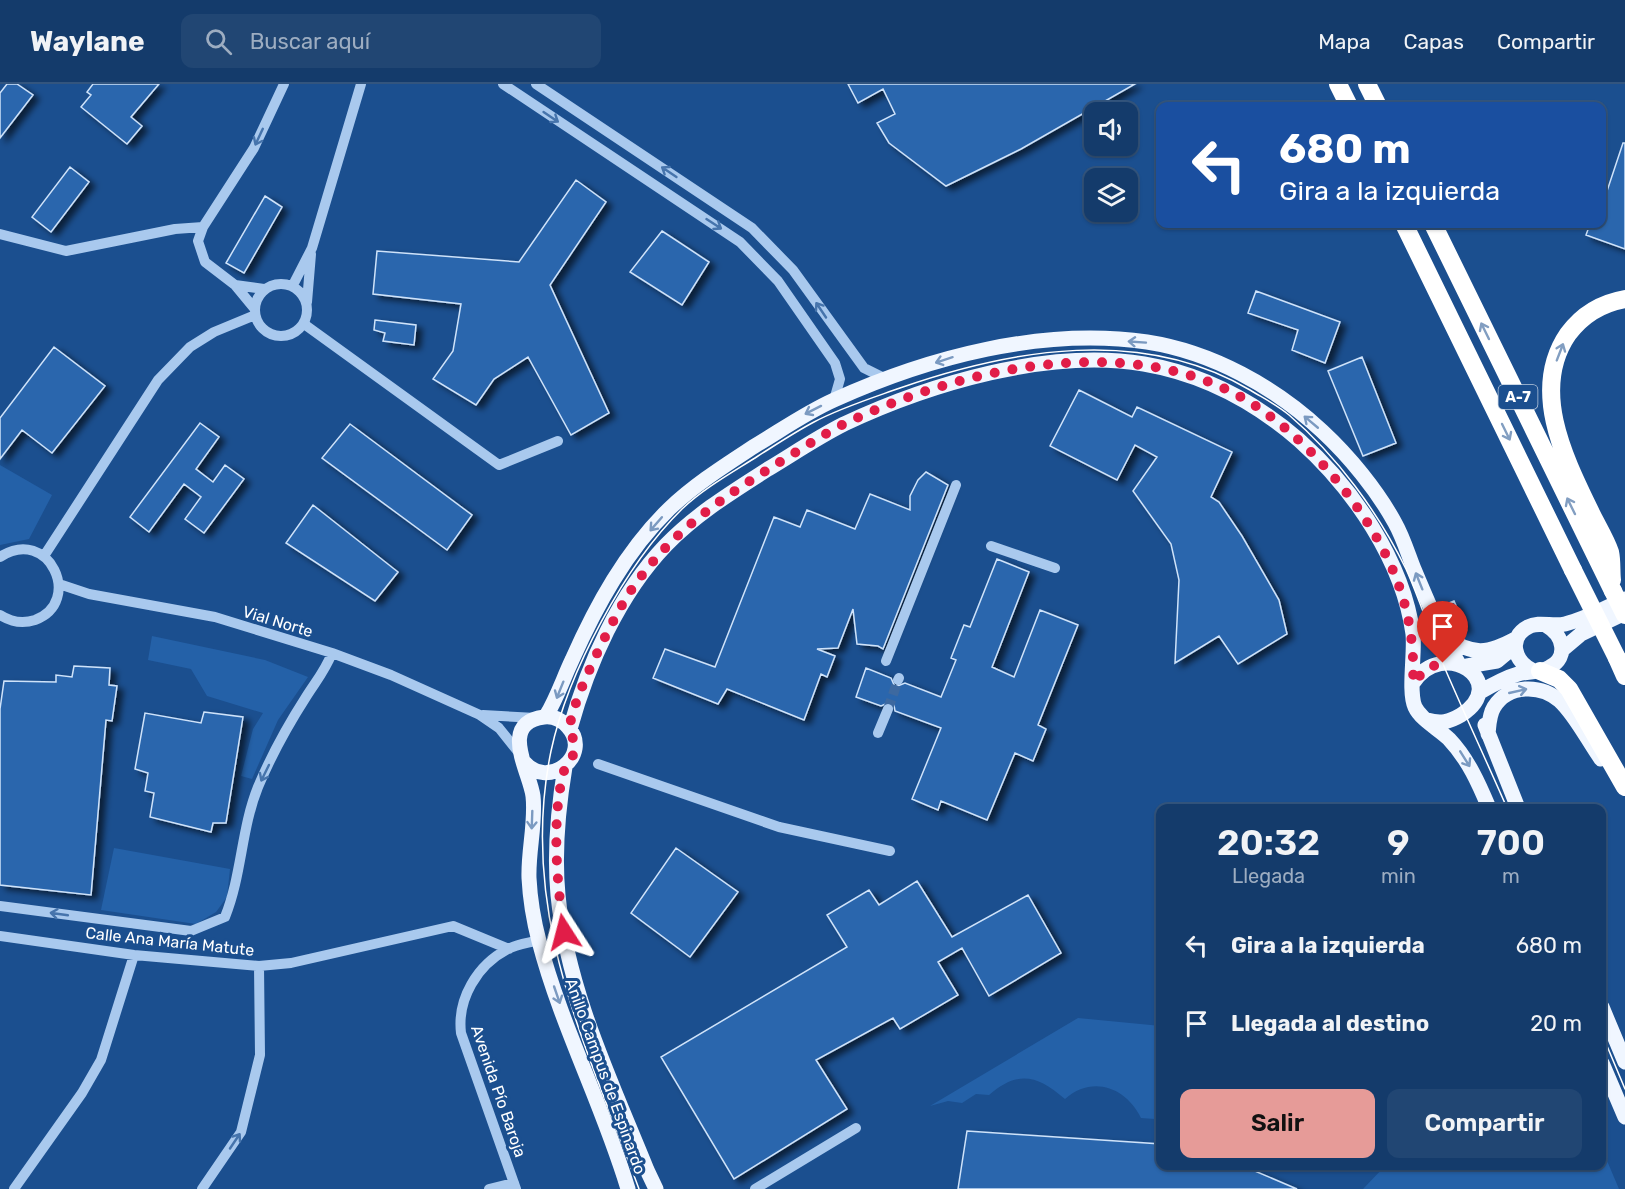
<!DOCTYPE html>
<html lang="es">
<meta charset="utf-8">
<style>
:root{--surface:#143b6b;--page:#214673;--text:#f1f3f6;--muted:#9dadc1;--line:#33557e;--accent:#e69b98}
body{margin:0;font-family:Rubik,sans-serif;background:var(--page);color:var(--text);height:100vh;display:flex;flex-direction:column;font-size:22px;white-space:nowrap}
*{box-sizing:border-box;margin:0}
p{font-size:20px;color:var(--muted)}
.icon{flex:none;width:33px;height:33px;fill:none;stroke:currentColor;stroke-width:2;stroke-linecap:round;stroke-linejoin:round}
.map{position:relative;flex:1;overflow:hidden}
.side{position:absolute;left:1156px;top:720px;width:450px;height:366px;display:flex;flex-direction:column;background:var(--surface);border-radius:12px;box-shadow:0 2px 4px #0004,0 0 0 2px var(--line)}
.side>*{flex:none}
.banner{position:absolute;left:1156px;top:18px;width:450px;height:126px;border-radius:12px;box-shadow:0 2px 4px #0004,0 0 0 2px var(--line);background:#1a4fa0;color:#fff;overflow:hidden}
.fabs{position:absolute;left:1084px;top:18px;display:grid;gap:12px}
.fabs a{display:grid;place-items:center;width:54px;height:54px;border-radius:12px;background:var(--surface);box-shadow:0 2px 4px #0004,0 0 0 2px var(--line);font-size:30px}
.pin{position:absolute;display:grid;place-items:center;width:51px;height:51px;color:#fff;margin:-62px -26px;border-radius:50% 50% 50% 0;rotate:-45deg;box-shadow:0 0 6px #0007}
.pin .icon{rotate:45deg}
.me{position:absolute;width:66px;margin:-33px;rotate:351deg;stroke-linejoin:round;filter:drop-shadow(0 0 4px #0008)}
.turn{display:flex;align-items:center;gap:21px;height:126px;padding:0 24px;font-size:27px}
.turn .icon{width:78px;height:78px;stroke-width:2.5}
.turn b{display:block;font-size:42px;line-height:51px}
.eta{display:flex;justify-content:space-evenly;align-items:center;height:102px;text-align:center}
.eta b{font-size:36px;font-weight:600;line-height:42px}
.cta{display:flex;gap:12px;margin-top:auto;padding:12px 24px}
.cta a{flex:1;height:69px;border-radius:12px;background:var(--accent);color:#111;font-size:24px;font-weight:600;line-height:69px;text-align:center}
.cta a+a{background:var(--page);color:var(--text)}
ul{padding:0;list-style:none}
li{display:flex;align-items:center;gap:18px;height:78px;padding:0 24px}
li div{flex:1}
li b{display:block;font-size:22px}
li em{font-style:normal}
header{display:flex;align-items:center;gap:36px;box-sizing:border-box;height:84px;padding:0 30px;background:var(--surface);border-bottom:2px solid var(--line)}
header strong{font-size:28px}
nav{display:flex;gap:33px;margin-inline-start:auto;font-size:21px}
.search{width:420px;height:54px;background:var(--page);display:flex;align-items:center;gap:15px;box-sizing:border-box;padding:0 21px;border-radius:12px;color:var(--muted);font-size:22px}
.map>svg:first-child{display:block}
.green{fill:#2461a8}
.building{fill:#2a66ad;stroke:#cfe3fa;stroke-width:1.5;filter:url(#shadow)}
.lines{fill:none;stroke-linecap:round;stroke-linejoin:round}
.minor-tunnel{stroke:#3d69a0;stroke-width:10;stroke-dasharray:10 5;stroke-linecap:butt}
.minor{stroke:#a9c9ee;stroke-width:10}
.major{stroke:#f0f6ff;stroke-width:15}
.highway{stroke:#fff;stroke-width:18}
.tram{stroke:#fff;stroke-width:1.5}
.highway-bridge{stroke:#fff;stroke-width:18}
.oneway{stroke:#4674ac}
.oneway2{stroke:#829ec1}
.oneway3{stroke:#7b9ac1}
.route{stroke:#e11d48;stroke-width:10;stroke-dasharray:0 18}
.labels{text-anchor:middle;stroke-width:6;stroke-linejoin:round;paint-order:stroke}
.shield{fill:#1b4f8f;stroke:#bbcadd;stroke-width:1.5}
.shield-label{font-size:15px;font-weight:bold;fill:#fff}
.street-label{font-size:16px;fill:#fff;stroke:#1b4f8f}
</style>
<header>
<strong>Waylane</strong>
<div class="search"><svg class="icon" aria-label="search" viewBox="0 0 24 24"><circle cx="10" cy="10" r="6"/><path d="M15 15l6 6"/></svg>Buscar aquí</div>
<nav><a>Mapa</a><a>Capas</a><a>Compartir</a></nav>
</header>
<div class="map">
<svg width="1625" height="1105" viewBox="0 0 1625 1105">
<defs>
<filter id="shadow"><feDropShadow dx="6" dy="4" stdDeviation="3" flood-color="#0009"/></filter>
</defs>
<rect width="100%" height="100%" fill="#1b4f8f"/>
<path class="green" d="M0,381L52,411L29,455L0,461Z
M152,552L265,576L308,593L278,636L252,695L241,692L253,645L263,629L207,612L191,585L148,576Z
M114,764L230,785L227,813L216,828L196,840L101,826Z
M1078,934L1161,942V1030L1155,1035L1141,1034C1126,1003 1092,991 1065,1015C1037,991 1018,986 989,1011L976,1010L962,1019L948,1017L930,1022Z
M1602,1065L1619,1105H1363L1385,1082H1602Z"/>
<path class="building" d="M7,0H17L33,11L0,54V9Z
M93,0H159L131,33L142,42L127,60L81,23L91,11L87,8Z
M848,0H1135L1021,65L946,102L889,59L877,39L895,30L883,5L858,19Z
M1623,59H1625V165L1586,151L1590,140H1602V122Z
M70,83L89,98L51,148L32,133Z
M576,96L606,118L550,201L609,329L571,351L528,273L494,295L476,321L433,295L453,267L461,220L373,210L377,167L519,178Z
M265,112L282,123L244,189L226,179Z
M662,147L709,178L682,221L630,188Z
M1256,207L1340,238L1325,279L1292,266L1298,246L1248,229Z
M375,236L416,241L414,261L383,257L385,249L374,246Z
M54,263L105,302L52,369L22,346L0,375V334Z
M1362,273L1396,359L1363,372L1328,287Z
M1079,306L1132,333L1137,323L1232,368L1211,413L1219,418L1242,452L1279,516L1287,550L1238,580L1219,552L1175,579L1179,496L1171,460L1133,407L1157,373L1135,361L1117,396L1050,362Z
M200,339L219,353L196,385L213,398L225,381L244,395L204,449L185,435L201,413L184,400L149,448L130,433Z
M350,340L472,431L447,466L322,374Z
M926,388L948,401L883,565L878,562L857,560L853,525L838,564L817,565L835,572L827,593L821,590L804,636L727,605L718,620L653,594L665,565L715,583L774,433L800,443L807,426L855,445L870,410L910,426V412L918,396Z
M313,421L398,488L375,517L286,459Z
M997,475L1029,488L992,583L1014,593L1040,526L1078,541L1038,641L1046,645L1033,677L1015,669L987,736L941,717L938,726L912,715L941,644L895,627L894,621L890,618L881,622L856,613L866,584L891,594L895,603L905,599L941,613L956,576L951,574L964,541L970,543Z
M1454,517L1466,545L1452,541L1444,521Z
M74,582L110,584L109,601L117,602L112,637L106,636L91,811L0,801V625L4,597L56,598V591L72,593Z
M204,628L243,633L226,739H213L211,748L150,733L154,709L145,707L148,689L135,685L145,629L201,639Z
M676,764L738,808L690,873L631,829Z
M917,797L952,853L1028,811L1061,869L989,912L962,864L938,878L958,911L900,945L893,934L816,976L847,1025L734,1095L661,973L847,863L827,831L869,806L879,821Z
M967,1047L1161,1060V1082H1243L1297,1105H958Z"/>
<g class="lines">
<path class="minor-tunnel" d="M888,625L898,596"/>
<path class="minor" d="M503,0L740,158L778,197L835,279L840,295L834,316
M536,0L752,144L793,186L864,284L886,295
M0,150L66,167L175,145L203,143
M255 226a26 26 0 1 1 52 0a26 26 0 1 1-52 0Z
M235,201L264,205
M293,201L312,164L361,0
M307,218L311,170
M254,224L235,201L205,178L198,157L203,143L254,64L284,0
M304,240L499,381L558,357
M991,462L1055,484
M44,472L158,296L190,263L214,248L255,231
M0,473C49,441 84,518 35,536C23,540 11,538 0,531
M59,500L89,510L215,533L332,569L391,591L480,631L499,644L519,669
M886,577L956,401
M898,596L899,594
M483,631L536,634
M878,649L888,625
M598,680L779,743L890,767
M0,822L191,847L225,833C242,791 241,745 258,703C271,672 288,641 306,613C316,597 325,587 332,569
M0,852L134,871L259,882L291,879L453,842L509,865
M14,1105L82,1009L101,976L134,871
M202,1105L241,1048L260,971L259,882
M489,1105L514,1099
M516,1105L461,949C457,915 477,881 508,865C517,860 529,859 539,856
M755,1105L856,1044"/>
<path class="major" d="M1445,553C1473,572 1488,570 1517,554
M1562,566L1581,550L1625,529
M1467,582L1497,577L1515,562
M1532,586C1515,578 1507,554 1528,543C1539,537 1553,543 1565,540C1586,535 1605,524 1625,515
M1413,599C1443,552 1512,598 1461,631C1449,638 1441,640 1427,636
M1480,608C1492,601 1504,594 1518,590C1529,587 1541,589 1550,583C1569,573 1563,551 1547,542
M546,632C557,614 563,595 572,576C596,522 626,467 669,425C694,401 724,382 753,363C780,347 805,329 834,316C929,273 1042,243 1147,258C1212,268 1275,303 1322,347C1349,372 1377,406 1395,439C1403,453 1408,470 1414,485C1428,518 1441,550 1459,580
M1485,641L1518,724
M570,645C588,580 619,510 666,461C696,430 732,408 768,385C793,370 818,353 844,340C929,300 1048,264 1144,280C1203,290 1254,317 1299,356C1353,404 1403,477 1413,550C1415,570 1408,608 1415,623C1421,636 1439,645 1449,655C1468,675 1479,700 1489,724
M1488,650C1489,641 1489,631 1494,623C1508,600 1541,600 1560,617C1576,632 1588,657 1601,675
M524,678C548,707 593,671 568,643C561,635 553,632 544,633C498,639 530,688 533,712C536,739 528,767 529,794C530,814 534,838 539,857C561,942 603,1021 628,1105
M565,683C558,725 554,769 558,811C567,906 612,999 647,1086L656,1105
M1602,923L1625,978
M1602,979L1625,1033"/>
<path class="highway" d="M1338,0L1349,22
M1367,0L1378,22
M1404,140L1573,486
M1433,140L1613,507
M1612,496C1611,487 1612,477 1610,468C1606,456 1598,443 1592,431C1566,377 1529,307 1568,250C1582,231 1602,219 1625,215
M1617,574L1625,592
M1540,587L1559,595L1569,605L1625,703"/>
<path class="tram" d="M1602,950L1625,1005
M639,1105C585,959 518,827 551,667C568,588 625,481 682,425C704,404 733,388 758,372C777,360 795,348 814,338C840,324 872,314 900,304C1012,265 1142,242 1250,306C1263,314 1277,321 1289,331C1337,372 1378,428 1406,485C1420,516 1430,549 1443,580C1464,629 1486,676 1507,724"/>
<path class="highway-bridge" d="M1573,486L1617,574
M1613,507L1625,531"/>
</g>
<defs><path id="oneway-shaft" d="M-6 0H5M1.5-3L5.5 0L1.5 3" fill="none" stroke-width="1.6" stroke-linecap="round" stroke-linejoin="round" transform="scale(1.5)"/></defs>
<g class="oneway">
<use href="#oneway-shaft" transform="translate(551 33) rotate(34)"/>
<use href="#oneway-shaft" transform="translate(259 53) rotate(115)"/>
<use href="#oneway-shaft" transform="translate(669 88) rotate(-146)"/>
<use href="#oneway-shaft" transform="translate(714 140) rotate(33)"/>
<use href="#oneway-shaft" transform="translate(821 226) rotate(-124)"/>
<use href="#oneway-shaft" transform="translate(265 689) rotate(116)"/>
<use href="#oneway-shaft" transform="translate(59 830) rotate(-172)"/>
<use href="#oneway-shaft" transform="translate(235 1057) rotate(-56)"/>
</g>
<g class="oneway2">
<use href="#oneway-shaft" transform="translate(1485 247) rotate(-116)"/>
<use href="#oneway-shaft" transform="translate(1560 268) rotate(-69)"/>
<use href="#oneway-shaft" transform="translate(1506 348) rotate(64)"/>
<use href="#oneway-shaft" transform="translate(1571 422) rotate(-116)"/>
</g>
<g class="oneway3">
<use href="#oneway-shaft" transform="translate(1137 258) rotate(-176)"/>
<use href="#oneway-shaft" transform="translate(944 276) rotate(162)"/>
<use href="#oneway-shaft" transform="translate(813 326) rotate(153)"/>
<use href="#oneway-shaft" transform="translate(1311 338) rotate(-140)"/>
<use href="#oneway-shaft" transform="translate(656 440) rotate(131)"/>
<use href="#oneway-shaft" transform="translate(1419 497) rotate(-112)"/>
<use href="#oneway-shaft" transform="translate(560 606) rotate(112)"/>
<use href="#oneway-shaft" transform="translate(1518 607) rotate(-13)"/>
<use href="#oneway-shaft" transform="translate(1465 675) rotate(58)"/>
<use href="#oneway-shaft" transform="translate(532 736) rotate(92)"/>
<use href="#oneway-shaft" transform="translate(557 911) rotate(71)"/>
</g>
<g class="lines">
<path class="route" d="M564,848C557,801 551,733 564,687C566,681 571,676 574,669C577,658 570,652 570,642C572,616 614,532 630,508C672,445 725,412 788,373C806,362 824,350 842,341C957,285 1124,247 1241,313C1283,337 1320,374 1349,412C1392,470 1416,526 1413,599L1427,584L1443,579"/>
</g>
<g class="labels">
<rect class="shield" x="1498.5" y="301" width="39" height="24" rx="4.5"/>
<g class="shield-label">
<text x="1518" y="318">A-7</text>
</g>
<g class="street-label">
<text transform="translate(278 537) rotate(17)" y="6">Vial Norte</text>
<text transform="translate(170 857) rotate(6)" y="6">Calle Ana María Matute</text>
<text transform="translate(606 992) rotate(70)" y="6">Anillo Campus de Espinardo</text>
<text transform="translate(499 1007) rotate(71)" y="6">Avenida Pío Baroja</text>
</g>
</g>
</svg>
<div class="fabs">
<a><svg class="icon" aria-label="sound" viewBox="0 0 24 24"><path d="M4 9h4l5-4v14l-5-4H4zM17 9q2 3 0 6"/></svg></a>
<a><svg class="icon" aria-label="layers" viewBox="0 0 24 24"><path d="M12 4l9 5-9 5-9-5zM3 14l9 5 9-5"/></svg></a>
</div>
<div class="pin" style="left:1443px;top:579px;background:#d93025"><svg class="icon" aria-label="arrive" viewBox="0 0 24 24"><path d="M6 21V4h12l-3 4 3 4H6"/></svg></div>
<svg class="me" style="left:564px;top:848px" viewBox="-20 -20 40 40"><path d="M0-17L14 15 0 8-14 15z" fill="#e11d48" stroke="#fff" stroke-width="4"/></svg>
<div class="banner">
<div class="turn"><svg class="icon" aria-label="left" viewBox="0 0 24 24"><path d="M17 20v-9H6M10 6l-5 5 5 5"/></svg><div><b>680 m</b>Gira a la izquierda</div></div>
</div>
<section class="side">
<div class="eta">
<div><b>20:32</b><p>Llegada</p></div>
<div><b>9</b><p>min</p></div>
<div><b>700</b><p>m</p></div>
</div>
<ul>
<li><svg class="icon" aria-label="left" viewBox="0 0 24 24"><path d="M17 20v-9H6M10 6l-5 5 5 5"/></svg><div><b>Gira a la izquierda</b></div><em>680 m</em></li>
<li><svg class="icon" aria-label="arrive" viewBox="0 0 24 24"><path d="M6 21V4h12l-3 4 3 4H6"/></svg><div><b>Llegada al destino</b></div><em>20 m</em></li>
</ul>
<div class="cta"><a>Salir</a><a>Compartir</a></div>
</section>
</div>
